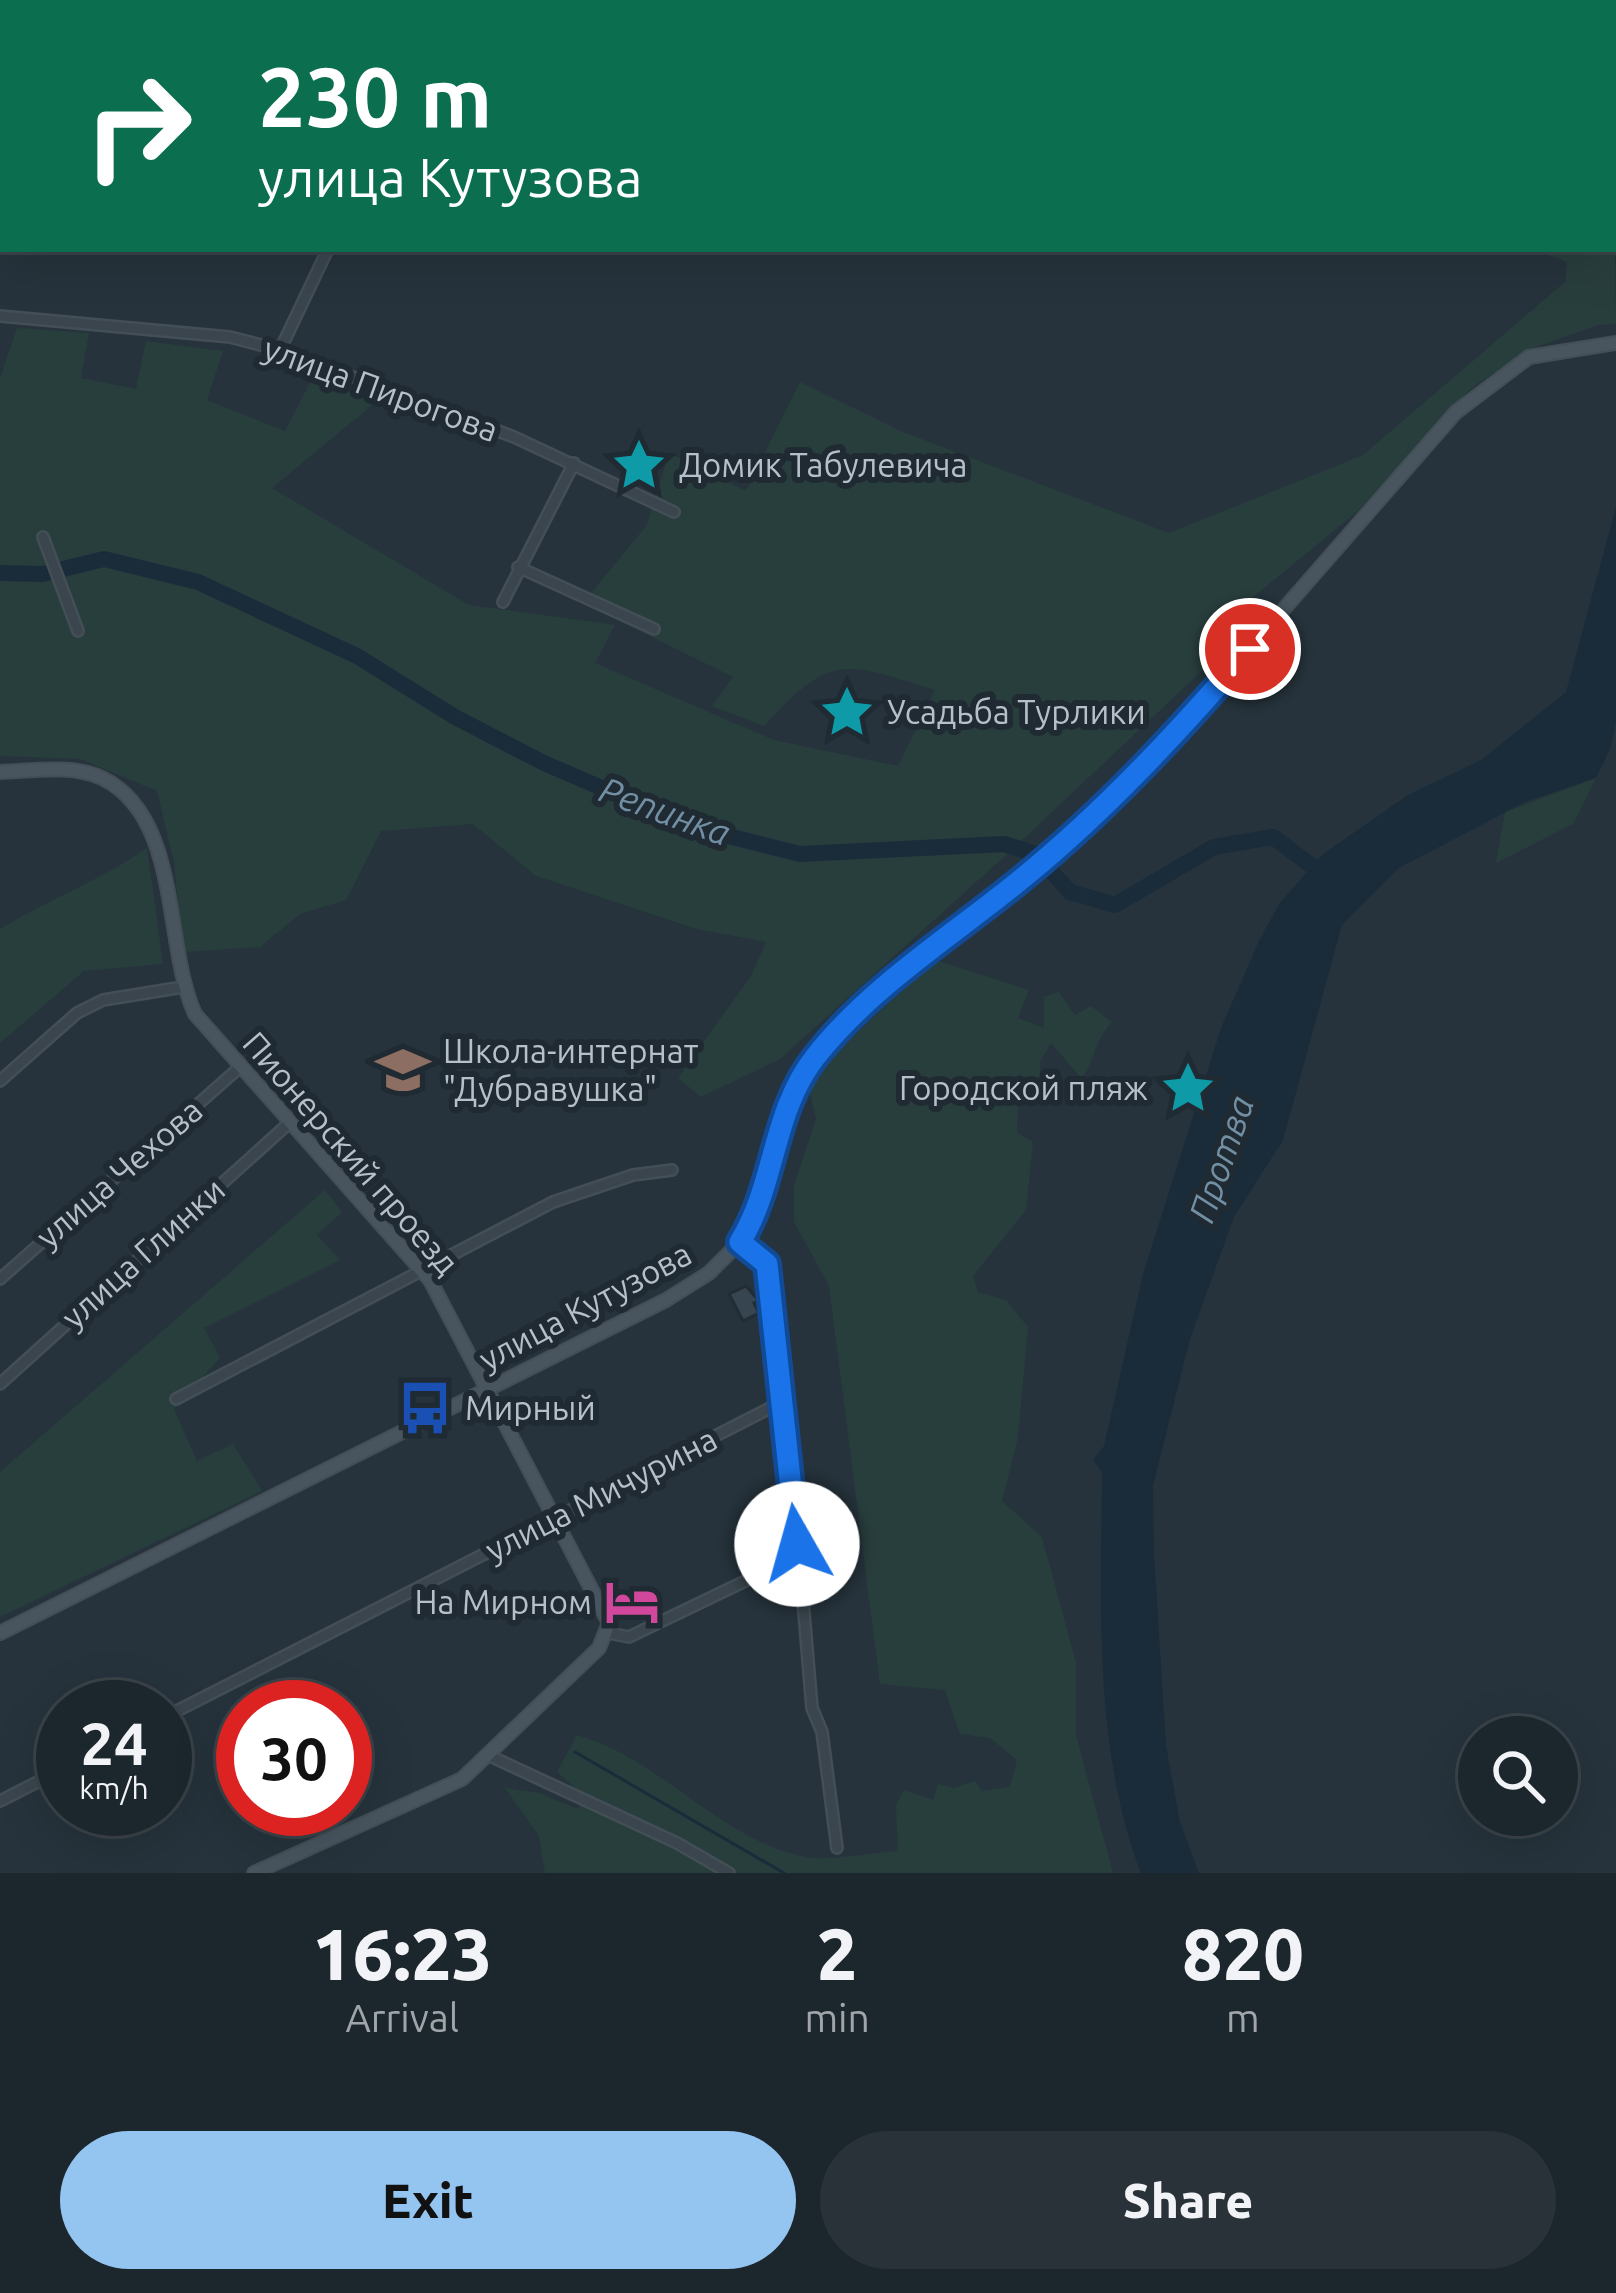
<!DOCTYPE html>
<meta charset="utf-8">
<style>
:root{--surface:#1c262d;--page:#293239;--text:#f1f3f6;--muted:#a0a5aa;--line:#3a4349;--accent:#93c5f0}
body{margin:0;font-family:Ubuntu,sans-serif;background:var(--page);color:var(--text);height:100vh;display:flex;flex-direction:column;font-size:45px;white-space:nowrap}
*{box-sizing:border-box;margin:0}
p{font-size:39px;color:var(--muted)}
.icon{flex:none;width:66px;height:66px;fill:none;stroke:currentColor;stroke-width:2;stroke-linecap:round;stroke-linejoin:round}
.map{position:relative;height:1873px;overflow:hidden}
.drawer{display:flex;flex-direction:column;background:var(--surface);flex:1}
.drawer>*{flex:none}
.guide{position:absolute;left:0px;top:0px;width:1617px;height:252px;box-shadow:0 12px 48px #0002,0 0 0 3px var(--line);background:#0b6e4f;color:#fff;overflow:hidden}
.tools{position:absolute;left:1458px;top:1716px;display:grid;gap:24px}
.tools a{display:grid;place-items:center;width:120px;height:120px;border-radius:50%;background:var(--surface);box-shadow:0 12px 48px #0002,0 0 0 3px var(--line);font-size:60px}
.speed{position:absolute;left:36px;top:1680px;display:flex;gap:24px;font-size:60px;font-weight:700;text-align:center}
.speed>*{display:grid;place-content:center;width:156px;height:156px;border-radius:50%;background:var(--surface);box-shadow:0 12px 48px #0002,0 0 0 3px var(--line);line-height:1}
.speed small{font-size:30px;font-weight:400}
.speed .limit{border:18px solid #d22;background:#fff;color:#111}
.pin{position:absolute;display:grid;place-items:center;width:102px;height:102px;color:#fff;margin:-51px;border:6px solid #fff;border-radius:50%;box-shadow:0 3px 12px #0007}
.me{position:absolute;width:132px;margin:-66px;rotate:353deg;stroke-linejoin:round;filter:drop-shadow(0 0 9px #0008)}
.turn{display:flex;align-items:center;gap:42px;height:252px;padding:0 60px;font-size:54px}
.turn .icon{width:156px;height:156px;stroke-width:2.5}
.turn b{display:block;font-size:84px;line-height:102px}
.eta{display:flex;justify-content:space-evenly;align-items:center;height:204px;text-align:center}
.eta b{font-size:72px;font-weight:800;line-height:84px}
.button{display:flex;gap:24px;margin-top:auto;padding:24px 60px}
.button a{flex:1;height:138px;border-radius:72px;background:var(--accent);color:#111;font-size:48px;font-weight:800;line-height:138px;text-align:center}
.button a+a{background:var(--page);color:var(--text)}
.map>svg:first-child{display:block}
.green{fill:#283e3d}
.water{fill:#1a2c3a}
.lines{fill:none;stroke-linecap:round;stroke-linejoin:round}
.stream{stroke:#1a2c3a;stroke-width:3}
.river{stroke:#1a2c3a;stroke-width:16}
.building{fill:#364550;stroke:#212c34;stroke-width:3}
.street-casing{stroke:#434e56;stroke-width:14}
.secondary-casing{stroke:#434e56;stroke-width:16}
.street{stroke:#3a454d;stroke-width:9}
.secondary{stroke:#48555f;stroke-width:12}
.route-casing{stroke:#114b97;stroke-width:30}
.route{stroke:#1a73e8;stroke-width:21}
.labels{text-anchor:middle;stroke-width:12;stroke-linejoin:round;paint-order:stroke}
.street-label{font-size:33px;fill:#b6c0c8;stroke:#1f2a32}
.poi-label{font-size:33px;fill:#b6c0c8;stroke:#1f2a32;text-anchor:start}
.water-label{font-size:36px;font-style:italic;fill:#728fa4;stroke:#1f2a32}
</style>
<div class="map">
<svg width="1616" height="1873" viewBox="0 0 1616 1873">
<rect width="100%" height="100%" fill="#26333c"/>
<path class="green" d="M1614,147L1616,324L1598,325L1525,351L1469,390L1358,511L1252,598L1208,665L1016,846L780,1059L701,1097L678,1078L751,976L766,942L697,929L536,876L473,824L381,831L346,900L300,914L260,947L183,952L174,862L157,791L80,759L0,756V378L17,328L89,333L81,378L136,389L146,341L223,351L207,400L285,431L312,379L377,401L272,488L469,605L615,625L595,663L774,740L898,766L935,690C844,662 832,652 764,726L712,706L733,677L583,603L647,525L669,453L746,491L800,382L903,432L1169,533L1363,455L1565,282L1567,262L1532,249H1614Z
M1596,778L1573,824L1496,863L1505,812Z
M147,848L163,964L84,971L0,1043V929C48,900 101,880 147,848Z
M935,960L1029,990L1018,1018L1044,1028V997L1059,992L1075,1015L1091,1006L1112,1022C1095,1040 1095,1059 1082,1079L1051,1043L1040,1062L1042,1097L1019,1073L1017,1133L1033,1142L1026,1210L973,1276L978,1292L1006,1300L1028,1327L1018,1437L1002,1501L1042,1537L1076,1663V1735L1113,1873H545L539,1836L505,1788L539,1793L578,1809L585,1797L557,1772L577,1735C662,1759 718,1839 805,1857C826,1862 874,1852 898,1851L896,1805L904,1790L933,1800L938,1784L954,1788L975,1781L982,1791L1010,1787L1017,1760L990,1738L960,1734L945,1690L880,1684L829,1286L794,1222V1185L816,1119L809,1088L823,1064Z
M325,1190L342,1212L317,1235L340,1260L204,1328L220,1358L174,1409L197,1461L233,1444L262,1491L0,1617V1472Z"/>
<path class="water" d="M1616,507V720L1611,747L1596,778L1525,802L1399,868L1342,925L1283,1140L1234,1217L1190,1339L1153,1486L1154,1553L1166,1746L1180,1822L1199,1873H1141C1093,1748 1101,1604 1102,1472L1093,1460L1104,1446L1143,1274L1221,1028L1259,941L1279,904L1323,854L1408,795L1481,760L1566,692Z"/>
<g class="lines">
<path class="stream" d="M575,1752L784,1873"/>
<path class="river" d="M0,573L43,574L104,559L198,582L357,656L455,717L544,763L689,826L800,854L1004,844L1036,854L1070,892L1115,905L1214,847L1273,837L1328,878"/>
</g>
<path class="building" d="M746,1286L759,1301L754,1303L759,1313L743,1321L729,1294Z"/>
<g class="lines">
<defs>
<path id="street" d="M244,3L245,0
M0,316L230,337L280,350L514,437L674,512
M280,350L328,249
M43,537L78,631
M518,567L654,629
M503,602L574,463
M0,1081L77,1013L103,1000L183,987
M0,1279L239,1068
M0,1384L288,1124
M176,1399L553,1202L633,1175L672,1170
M785,1562L803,1601L812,1708L822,1732L837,1848
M609,1633L629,1637L785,1562L797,1544L767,1264L740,1242
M165,1717L780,1403
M490,1756L677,1843L729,1873
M0,1801L63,1769"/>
<path id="secondary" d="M1458,0L1465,3
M445,3L446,0
M0,24H3
M1614,66L1616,67
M0,772C32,771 72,764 102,778C182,817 163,944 195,1014L430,1280L609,1623L599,1648L462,1779L254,1873
M0,1633L666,1300L709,1273L740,1242L757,1209L795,1087L817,1054L907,968L1027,874L1179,729L1456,412L1529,357L1616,343"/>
</defs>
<use href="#street" class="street-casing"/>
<use href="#secondary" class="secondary-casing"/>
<use href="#street" class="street"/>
<use href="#secondary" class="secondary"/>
</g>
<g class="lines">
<defs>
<path id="route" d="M797,1544L767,1264L740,1242C776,1184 772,1111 816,1056C872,985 955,934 1024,877C1106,810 1181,729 1250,649"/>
</defs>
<use href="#route" class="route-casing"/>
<use href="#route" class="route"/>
</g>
<defs>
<symbol id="sight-bare" viewBox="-9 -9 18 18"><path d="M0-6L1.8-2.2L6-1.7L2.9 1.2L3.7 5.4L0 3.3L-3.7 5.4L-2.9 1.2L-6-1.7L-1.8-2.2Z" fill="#0f9aa8" stroke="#1f2a32" stroke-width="2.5" paint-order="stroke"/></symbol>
<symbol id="school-bare" viewBox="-9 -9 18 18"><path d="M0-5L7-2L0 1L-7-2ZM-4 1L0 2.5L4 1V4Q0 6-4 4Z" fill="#8d6e63" stroke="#1f2a32" stroke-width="2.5" paint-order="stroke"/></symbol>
<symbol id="bus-bare" viewBox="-9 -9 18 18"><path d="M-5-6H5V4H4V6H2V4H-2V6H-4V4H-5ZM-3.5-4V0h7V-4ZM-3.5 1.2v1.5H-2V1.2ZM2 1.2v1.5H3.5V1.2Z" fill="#1a4fb4" stroke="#1f2a32" stroke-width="2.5" paint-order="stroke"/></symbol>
<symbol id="hotel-bare" viewBox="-9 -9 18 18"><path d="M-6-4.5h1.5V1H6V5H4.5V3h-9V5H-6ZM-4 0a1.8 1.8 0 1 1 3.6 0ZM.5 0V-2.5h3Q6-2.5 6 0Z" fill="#d1479c" stroke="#1f2a32" stroke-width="2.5" paint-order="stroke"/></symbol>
</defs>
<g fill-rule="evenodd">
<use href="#sight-bare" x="601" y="427" width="76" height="76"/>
<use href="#sight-bare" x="809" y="674" width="76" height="76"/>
<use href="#school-bare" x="365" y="1032" width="76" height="76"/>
<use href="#sight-bare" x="1150" y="1050" width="76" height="76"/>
<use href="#bus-bare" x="387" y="1370" width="76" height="76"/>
<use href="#hotel-bare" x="594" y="1564" width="76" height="76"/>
</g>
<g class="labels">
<g class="street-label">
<text transform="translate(381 389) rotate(20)" y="12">улица Пирогова</text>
<text transform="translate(351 1153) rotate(49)" y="12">Пионерский проезд</text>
<text transform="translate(119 1173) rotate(-41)" y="12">улица Чехова</text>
<text transform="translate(143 1253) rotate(-42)" y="12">улица Глинки</text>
<text transform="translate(585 1306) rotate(-28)" y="12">улица Кутузова</text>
<text transform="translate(601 1494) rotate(-27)" y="12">улица Мичурина</text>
</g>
<g class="poi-label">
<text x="679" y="477">Домик Табулевича</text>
<text x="887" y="724">Усадьба Турлики</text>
<text x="443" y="1063">Школа-интернат<tspan x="443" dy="38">"Дубравушка"</tspan></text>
<text x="1148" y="1100" text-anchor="end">Городской пляж</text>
<text x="465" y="1420">Мирный</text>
<text x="592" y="1614" text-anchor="end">На Мирном</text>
</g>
<g class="water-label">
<text transform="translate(665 811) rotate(20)" y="13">Репинка</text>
<text transform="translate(1221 1159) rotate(-71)" y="13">Протва</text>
</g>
</g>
</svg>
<div class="tools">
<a><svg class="icon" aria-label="search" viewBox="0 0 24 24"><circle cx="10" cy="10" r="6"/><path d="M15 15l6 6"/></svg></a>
</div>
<div class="speed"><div>24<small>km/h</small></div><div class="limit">30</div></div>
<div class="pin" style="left:1250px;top:649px;background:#d93025"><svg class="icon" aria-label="arrive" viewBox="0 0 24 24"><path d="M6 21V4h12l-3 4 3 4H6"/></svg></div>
<svg class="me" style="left:797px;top:1544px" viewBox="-20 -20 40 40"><circle r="19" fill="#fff"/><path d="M0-13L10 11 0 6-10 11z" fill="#1a73e8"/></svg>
<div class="guide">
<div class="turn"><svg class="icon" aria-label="right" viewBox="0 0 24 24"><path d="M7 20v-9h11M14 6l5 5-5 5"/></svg><div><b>230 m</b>улица Кутузова</div></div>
</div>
</div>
<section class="drawer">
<div class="eta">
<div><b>16:23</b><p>Arrival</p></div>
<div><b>2</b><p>min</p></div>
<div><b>820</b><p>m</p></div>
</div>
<div class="button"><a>Exit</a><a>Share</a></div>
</section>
